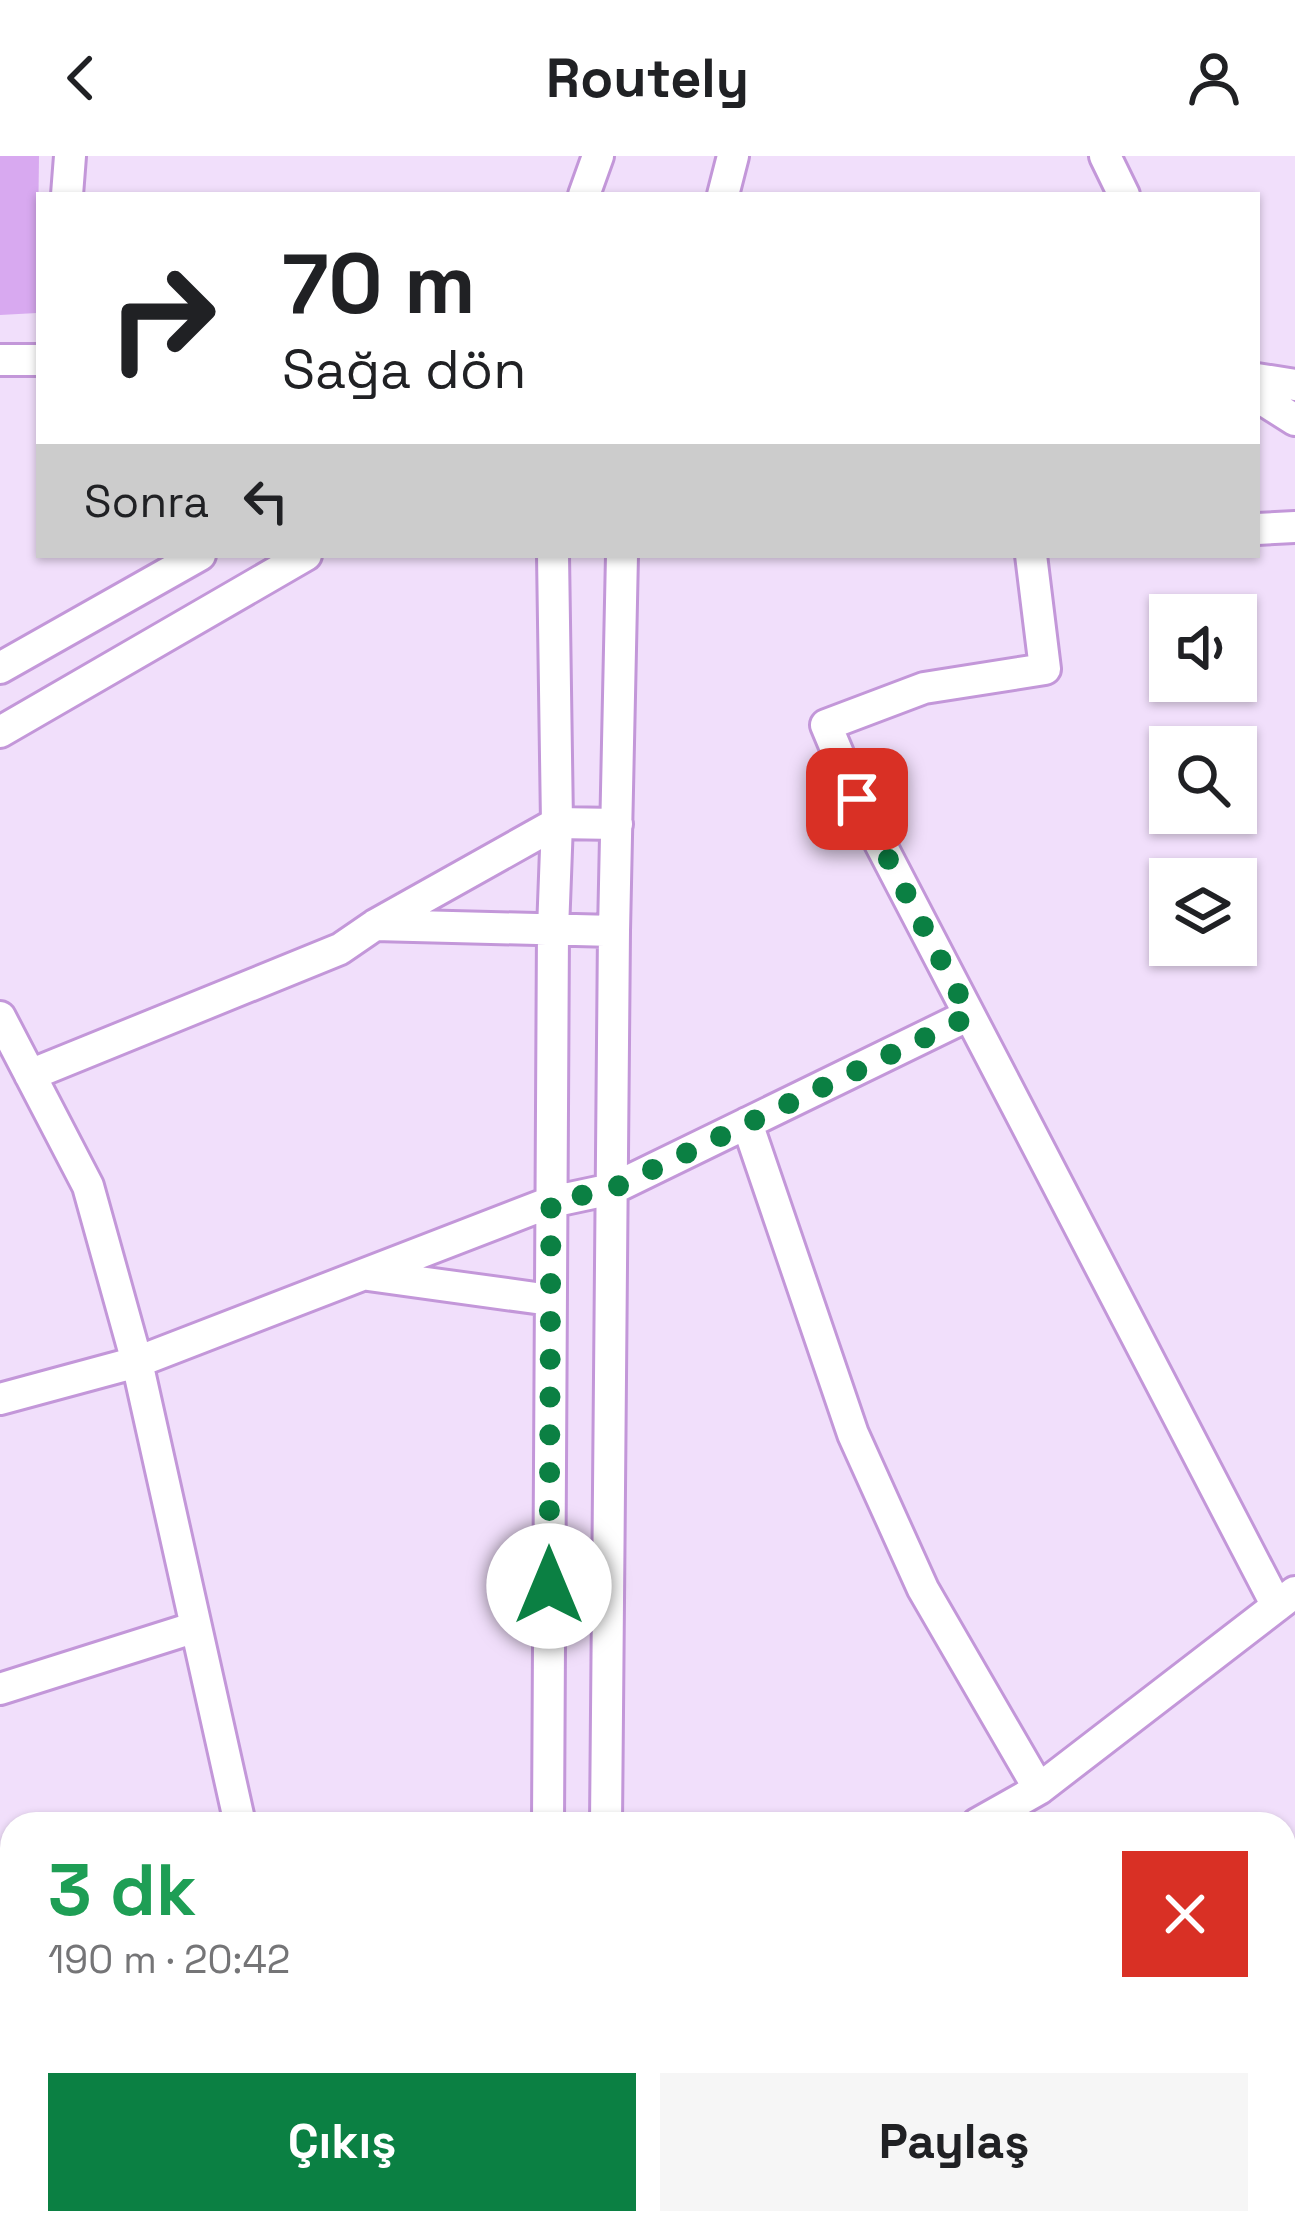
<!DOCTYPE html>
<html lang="tr">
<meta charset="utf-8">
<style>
:root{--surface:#fff;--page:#f6f6f6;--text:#202124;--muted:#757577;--accent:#0b8043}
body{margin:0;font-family:"Space Grotesk",sans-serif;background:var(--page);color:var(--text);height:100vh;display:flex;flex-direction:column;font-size:45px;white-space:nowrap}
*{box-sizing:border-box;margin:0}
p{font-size:39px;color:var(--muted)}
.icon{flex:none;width:66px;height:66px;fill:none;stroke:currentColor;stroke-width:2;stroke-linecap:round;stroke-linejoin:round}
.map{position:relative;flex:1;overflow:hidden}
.details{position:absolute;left:0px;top:1656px;width:1296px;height:423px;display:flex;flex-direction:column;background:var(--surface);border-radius:36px 36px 0 0;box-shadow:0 3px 9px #0004}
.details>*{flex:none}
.banner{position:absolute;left:36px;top:36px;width:1224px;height:366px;border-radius:0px;box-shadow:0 3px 9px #0004;background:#fff;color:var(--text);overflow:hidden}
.buttons{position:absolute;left:1149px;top:438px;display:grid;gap:24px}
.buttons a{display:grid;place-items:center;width:108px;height:108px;border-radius:0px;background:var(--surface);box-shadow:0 3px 9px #0004;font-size:60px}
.pin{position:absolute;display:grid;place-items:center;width:102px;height:102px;color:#fff;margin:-51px;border-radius:24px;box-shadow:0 6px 18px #0006}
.me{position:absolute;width:132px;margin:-66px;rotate:0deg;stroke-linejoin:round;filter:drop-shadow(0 0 9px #0008)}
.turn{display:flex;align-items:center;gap:42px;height:252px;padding:0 48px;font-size:54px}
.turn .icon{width:156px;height:156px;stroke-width:2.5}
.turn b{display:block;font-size:84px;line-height:102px}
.then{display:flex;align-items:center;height:114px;padding:0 48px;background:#0003;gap:24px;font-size:45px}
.round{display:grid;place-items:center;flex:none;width:126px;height:126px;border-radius:0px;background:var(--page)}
.overview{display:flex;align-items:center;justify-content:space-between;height:204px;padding:0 48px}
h1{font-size:72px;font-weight:700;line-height:90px;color:#1e9e55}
.action{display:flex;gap:24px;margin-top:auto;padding:24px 48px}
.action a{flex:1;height:138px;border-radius:0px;background:var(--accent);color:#fff;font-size:48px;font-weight:700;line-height:138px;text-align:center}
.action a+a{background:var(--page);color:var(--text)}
header{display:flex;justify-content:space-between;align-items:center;height:156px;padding:0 48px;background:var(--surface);font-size:54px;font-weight:700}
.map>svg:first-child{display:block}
.green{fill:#d8a9f0}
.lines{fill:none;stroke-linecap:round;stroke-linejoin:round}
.street-casing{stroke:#c397d9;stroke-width:36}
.secondary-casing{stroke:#c397d9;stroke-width:48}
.street{stroke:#fff;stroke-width:30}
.secondary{stroke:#fff;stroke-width:42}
.route{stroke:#0b8043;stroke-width:21;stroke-dasharray:0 37.8}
</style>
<header><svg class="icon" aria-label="back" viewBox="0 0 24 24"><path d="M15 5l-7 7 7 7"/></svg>Routely<svg class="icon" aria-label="person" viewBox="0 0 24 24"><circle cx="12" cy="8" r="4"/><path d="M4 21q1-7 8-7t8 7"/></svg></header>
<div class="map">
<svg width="1295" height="2077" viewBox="0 0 1295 2077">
<rect width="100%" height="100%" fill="#f1dffb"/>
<path class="green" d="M0,0H39L37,157L0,159Z"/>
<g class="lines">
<defs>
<path id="street" d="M1105,0L1124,39
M67,39L70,0
M584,39L598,0
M723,39L733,0
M0,204H39
M1257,223L1295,229
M1257,240L1295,264
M1257,373L1295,371
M1031,399L1045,513L924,532L826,569L857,643L1277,1450
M0,512L200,399
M0,576L306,399
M375,769L614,775
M0,861L88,1030L137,1206L240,1668
M30,919L340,793L375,769L557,667L617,668
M747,967L853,1278L923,1433L1039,1633
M368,1119L550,1144
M0,1243L137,1206L551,1046L612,1033L969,859
M0,1533L196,1471
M548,1668L553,774L557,667L553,399
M606,1668L614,775L622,399
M977,1668L1039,1633L1295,1436
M0,1865L12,1860
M644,2067L645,2077
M1249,2067L1252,2077"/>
<path id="secondary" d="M1284,1825L1295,1821
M1284,1881L1295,1877
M343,2077L373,2067
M541,2077L582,2067"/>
</defs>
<use href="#street" class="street-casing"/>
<use href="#secondary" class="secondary-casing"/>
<use href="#street" class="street"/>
<use href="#secondary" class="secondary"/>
</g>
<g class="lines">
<path class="route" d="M549,1430L551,1046L612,1033L970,860L857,643"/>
</g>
</svg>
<div class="buttons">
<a><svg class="icon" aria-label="sound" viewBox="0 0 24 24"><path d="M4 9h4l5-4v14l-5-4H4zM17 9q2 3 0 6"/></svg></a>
<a><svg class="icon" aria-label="search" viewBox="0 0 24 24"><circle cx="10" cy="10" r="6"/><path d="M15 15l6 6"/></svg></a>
<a><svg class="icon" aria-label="layers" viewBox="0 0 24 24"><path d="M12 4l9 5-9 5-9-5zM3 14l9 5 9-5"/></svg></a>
</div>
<div class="pin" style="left:857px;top:643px;background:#d93025"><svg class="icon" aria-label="arrive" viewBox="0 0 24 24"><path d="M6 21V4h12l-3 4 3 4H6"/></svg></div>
<svg class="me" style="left:549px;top:1430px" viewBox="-20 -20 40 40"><circle r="19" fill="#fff"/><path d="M0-13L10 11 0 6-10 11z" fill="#0b8043"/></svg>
<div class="banner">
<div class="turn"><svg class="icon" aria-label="right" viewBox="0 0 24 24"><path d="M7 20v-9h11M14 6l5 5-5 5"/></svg><div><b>70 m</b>Sağa dön</div></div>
<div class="then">Sonra<svg class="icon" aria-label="left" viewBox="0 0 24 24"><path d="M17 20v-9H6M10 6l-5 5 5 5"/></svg></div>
</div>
<section class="details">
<div class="overview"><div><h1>3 dk</h1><p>190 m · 20:42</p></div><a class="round" style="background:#d93025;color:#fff"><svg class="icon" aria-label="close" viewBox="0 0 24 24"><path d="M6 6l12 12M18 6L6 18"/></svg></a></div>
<div class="action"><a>Çıkış</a><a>Paylaş</a></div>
</section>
</div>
